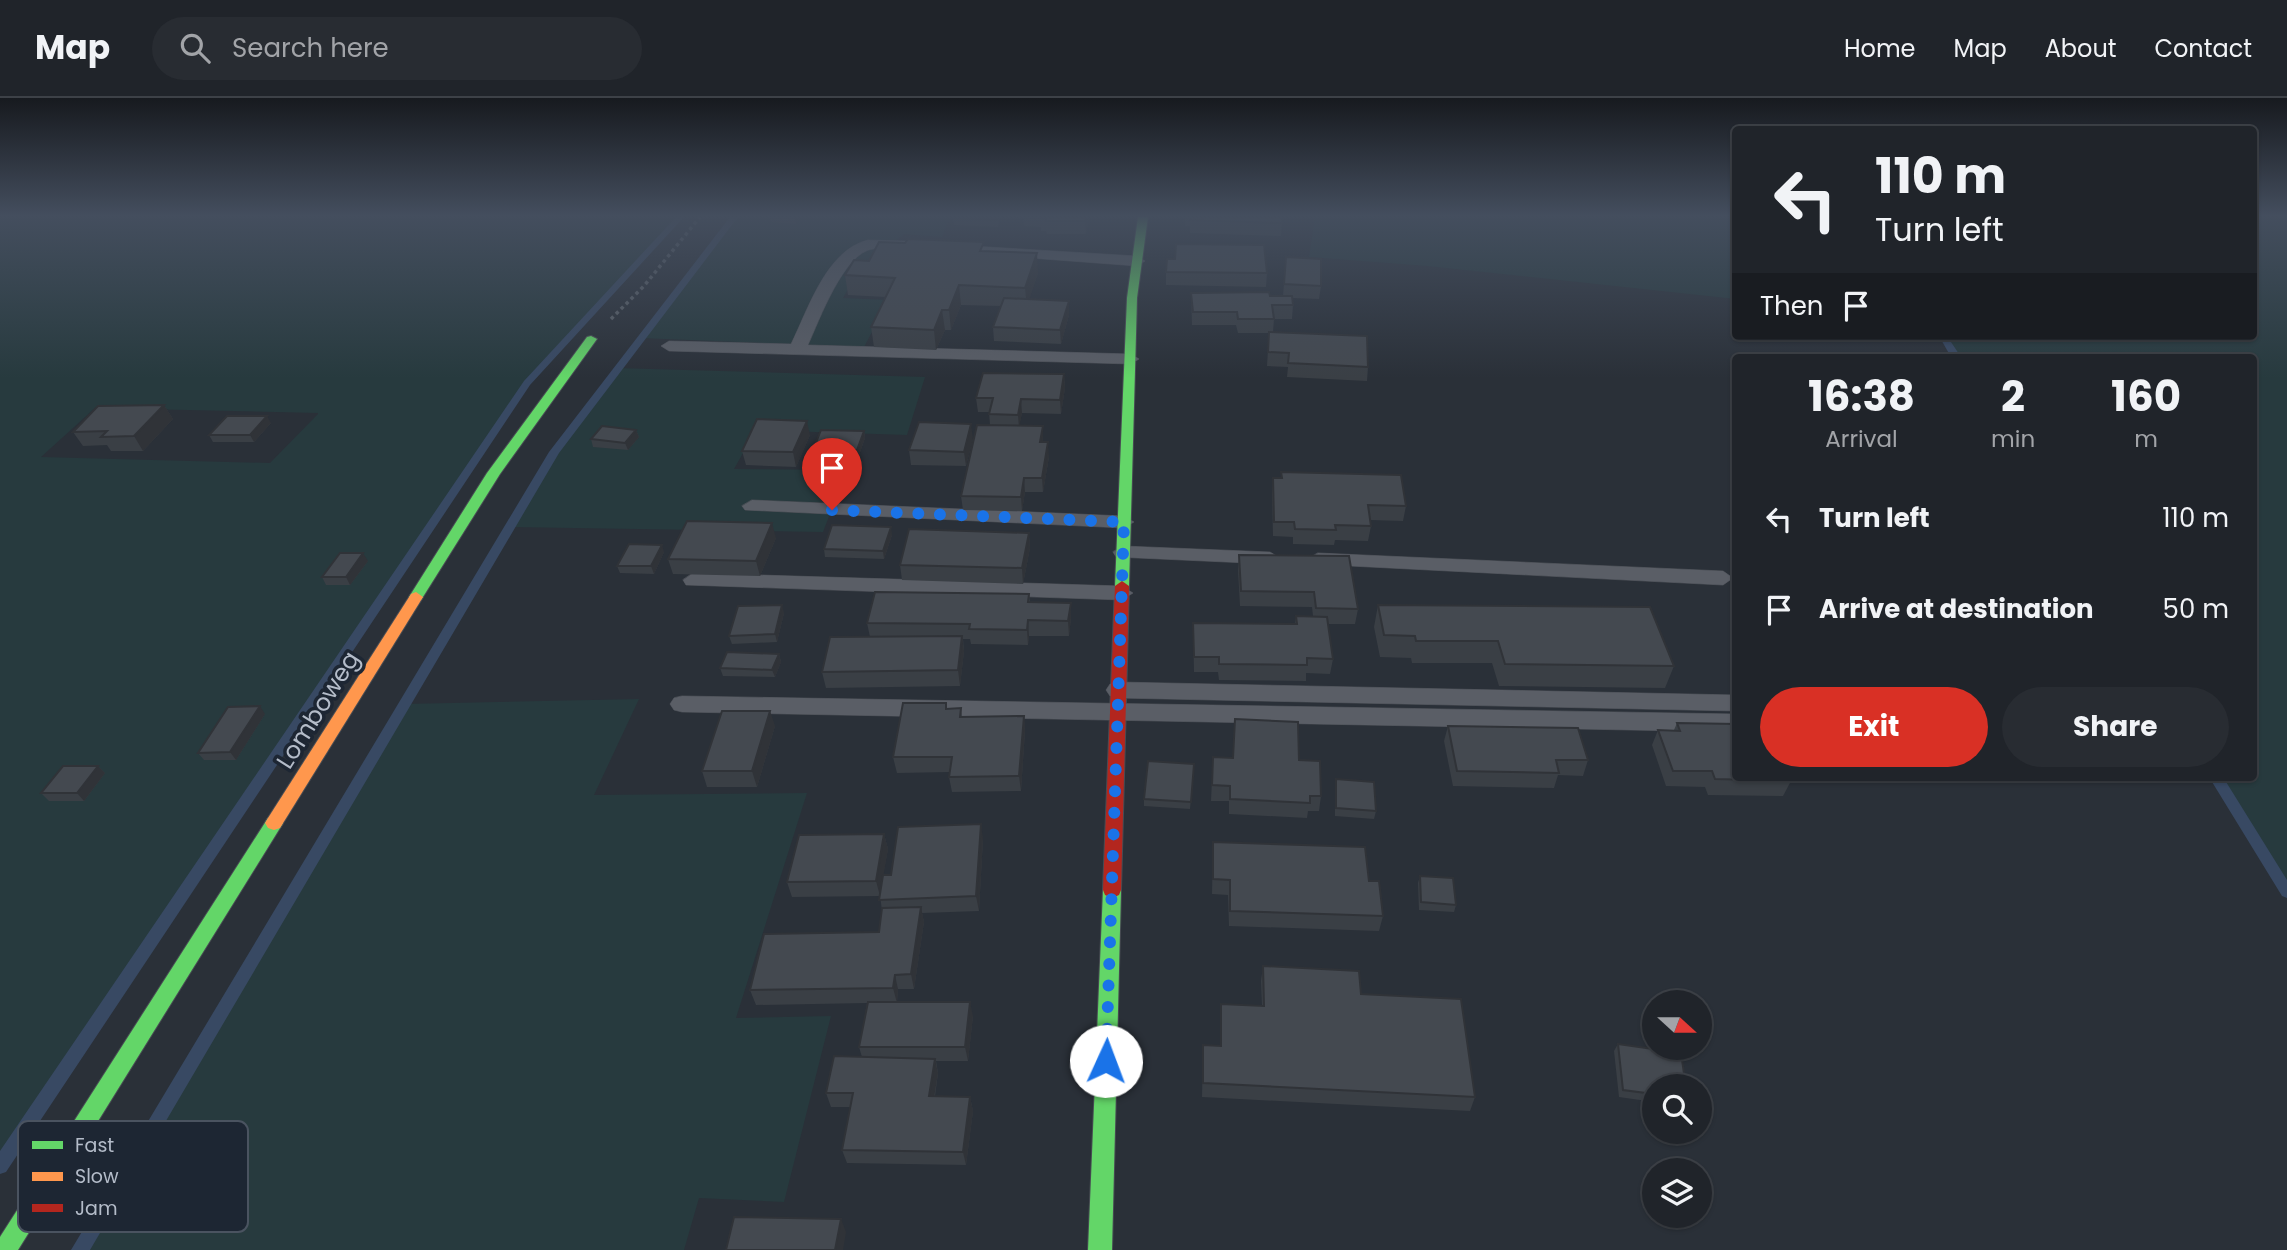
<!DOCTYPE html>
<style>
:root{--surface:#20242a;--page:#282c32;--text:#f1f3f6;--muted:#a2a4a8;--line:#3d4147;--accent:#d93025}
body{margin:0;font-family:Poppins,sans-serif;background:var(--page);color:var(--text);height:100vh;display:flex;flex-direction:column;font-size:26px;white-space:nowrap}
*{box-sizing:border-box;margin:0}
p{font-size:23px;color:var(--muted)}
.icon{flex:none;width:38px;height:38px;fill:none;stroke:currentColor;stroke-width:2;stroke-linecap:round;stroke-linejoin:round}
.map{position:relative;flex:1;overflow:hidden}
.drawer{position:absolute;left:1732px;top:256px;width:525px;height:427px;display:flex;flex-direction:column;background:var(--surface);border-radius:7px;box-shadow:0 2px 5px #0004,0 0 0 2px var(--line)}
.drawer>*{flex:none}
.top-card{position:absolute;left:1732px;top:28px;width:525px;height:214px;border-radius:7px;box-shadow:0 2px 5px #0004,0 0 0 2px var(--line);background:#20242a;color:var(--text);overflow:hidden}
.needle{width:46px;rotate:111deg}
.buttons{position:absolute;left:1642px;top:892px;display:grid;gap:14px}
.buttons a{display:grid;place-items:center;width:70px;height:70px;border-radius:50%;background:var(--surface);box-shadow:0 2px 5px #0004,0 0 0 2px var(--line);font-size:35px}
.pin{position:absolute;display:grid;place-items:center;width:60px;height:60px;color:#fff;margin:-72px -30px;border-radius:50% 50% 50% 0;rotate:-45deg;box-shadow:0 0 7px #0007}
.pin .icon{rotate:45deg}
.me{position:absolute;width:77px;margin:-38px;rotate:2deg;stroke-linejoin:round;filter:drop-shadow(0 0 5px #0008)}
.turn{display:flex;align-items:center;gap:24px;height:147px;padding:0 28px;font-size:32px}
.turn .icon{width:91px;height:91px;stroke-width:2.5}
.turn b{display:block;font-size:49px;line-height:60px}
.then{display:flex;align-items:center;height:66px;padding:0 28px;background:#0003;gap:14px;font-size:26px}
.eta{display:flex;justify-content:space-evenly;align-items:center;height:119px;text-align:center}
.eta b{font-size:42px;font-weight:700;line-height:49px}
.primary-button{display:flex;gap:14px;margin-top:auto;padding:14px 28px}
.primary-button a{flex:1;height:80px;border-radius:42px;background:var(--accent);color:#fff;font-size:28px;font-weight:700;line-height:80px;text-align:center}
.primary-button a+a{background:var(--page);color:var(--text)}
ul{padding:0;list-style:none}
li{display:flex;align-items:center;gap:21px;height:91px;padding:0 28px}
li div{flex:1}
li b{display:block;font-size:26px}
li em{font-style:normal}
header{display:flex;align-items:center;gap:42px;box-sizing:border-box;height:98px;padding:0 35px;background:var(--surface);border-bottom:2px solid var(--line)}
header strong{font-size:33px}
nav{display:flex;gap:38px;margin-inline-start:auto;font-size:24px}
.search{width:490px;height:63px;background:var(--page);display:flex;align-items:center;gap:18px;box-sizing:border-box;padding:0 24px;border-radius:38px;color:var(--muted);font-size:26px}
.map>svg:first-child{display:block}
.green{fill:#273a3e;fill-rule:evenodd}
.lines{fill:none;stroke-linecap:round;stroke-linejoin:round}
.stream{fill:#384963;fill-rule:evenodd}
.lane-casing{stroke:#484c53;stroke-width:1}
.fast-casing{stroke:#484c53;stroke-width:2}
.slow-casing{stroke:#484c53;stroke-width:2}
.jam-casing{stroke:#484c53;stroke-width:2}
.path{stroke:#5d636a;stroke-width:3.5;stroke-dasharray:3.5 3.5;stroke-linecap:butt}
.lane{fill:#5a5e66;fill-rule:evenodd}
.fast{fill:#63d668;fill-rule:evenodd}
.slow{fill:#ff974d;fill-rule:evenodd}
.jam{fill:#b3261e;fill-rule:evenodd}
.wall{fill:#3a3f45}
.shaded-wall{fill:#303338}
.building{fill:#444950;stroke:#303338;stroke-width:2}
.route{stroke:#1a73e8;stroke-width:12;stroke-dasharray:0 21.6}
.labels{text-anchor:middle;stroke-width:7;stroke-linejoin:round;paint-order:stroke}
.street-label{font-size:24px;fill:#b4bcc9;stroke:#1d2633}
.key{fill:#1d2633;stroke:#4a5360;stroke-width:2}
.key-label{font-size:19px;fill:#b4bcc9}
</style>
<header>
<strong>Map</strong>
<div class="search"><svg class="icon" aria-label="search" viewBox="0 0 24 24"><circle cx="10" cy="10" r="6"/><path d="M15 15l6 6"/></svg>Search here</div>
<nav><a>Home</a><a>Map</a><a>About</a><a>Contact</a></nav>
</header>
<div class="map">
<svg width="2287" height="1152" viewBox="0 0 2287 1152">
<rect width="100%" height="100%" fill="#2a3038"/>
<path class="green" d="M0,119H680L527,285L0,1068ZM95,310L318,315V316L270,365L41,359Z
M734,119H950L942,139L904,136L859,172L843,200L889,202L864,249L640,240Z
M1315,119H1736V201L1427,168L1309,159Z
M2254,119H2287V794L2216,679H2254V259H1956L1943,238H2254Z
M616,270L925,279L907,337L756,332L734,371L847,372L823,434L510,429L554,354Z
M639,601L594,697L807,695L736,920L831,918L784,1104L699,1100L684,1152H80L405,606Z"/>
<g class="lines">
<path class="stream" d="M676,119H684L530,287L6,1074L0,1076V1053L524,283Z
M730,119H738L559,355L90,1152H71L549,354Z
M1939,238H1947L1961,259H1951Z
M2209,679H2223L2287,782V800L2282,798Z"/>
<defs>
<path id="lane" d="M868,142L907,143L914,147C905,156 886,149 873,151C844,154 819,223 808,247L1131,256L1139,261L1131,266L669,253L661,248L669,243L791,246C808,212 826,152 868,142Z
M955,147L1137,158L1145,163L1137,168L950,154L948,151Z
M752,402L1124,418L1134,424L1124,430L745,412L742,408Z
M1123,448L1270,454L1280,460L1270,466L1116,459L1113,454Z
M1318,455L1723,473L1733,480L1723,487L1311,466L1308,461Z
M693,475L1122,488L1133,495L1122,502L686,487L683,482Z
M1118,584L1736,597V613L1118,600L1110,598L1106,592L1110,586Z
M682,598L1736,616V634L682,614L674,612L670,606L674,600Z"/>
<path id="fast" d="M1138,119H1148L1137,200L1129,488L1122,493L1115,488L1127,200Z
M591,238L597,241L500,376L421,502H411L409,499L487,375L587,239Z
M274,718L280,720L283,725L280,730L18,1152H0V1139L268,720Z
M1112,784L1119,787L1121,792L1112,1152H1088L1103,792L1105,787Z"/>
<path id="slow" d="M416,494L423,499L280,730L274,732L268,730L265,725L268,720L411,496Z"/>
<path id="jam" d="M1122,483L1129,488L1121,792L1119,797L1112,800L1105,797L1103,792L1115,488Z"/>
</defs>
<use href="#lane" class="lane-casing"/>
<use href="#fast" class="fast-casing"/>
<use href="#slow" class="slow-casing"/>
<use href="#jam" class="jam-casing"/>
<path class="path" d="M611,221L644,188L700,119"/>
<use href="#lane" class="lane"/>
<use href="#fast" class="fast"/>
<use href="#slow" class="slow"/>
<use href="#jam" class="jam"/>
</g>
<path class="wall" d="M770,119H802L796,126L771,124Z
M1000,119L998,129L954,127L953,120Z
M1023,119H1089L1086,136H1047L1046,133H1041V129L1024,128Z
M1185,119H1282L1281,138L1190,135V128H1185Z
M985,153L1038,175L1029,201L1069,203V217L1061,246L994,243L993,229L1001,208L961,207L951,232H945L936,252L874,249L871,229L886,199L848,197L845,177L869,163Z
M1286,159L1321,188L1319,201L1292,200L1293,207L1292,221H1274L1273,234L1368,269L1367,283L1287,279L1288,269L1267,268L1269,235H1238L1236,227H1192L1191,195L1283,198Z
M1166,174L1267,175L1266,189L1166,187Z
M1064,276L1065,290L1061,316L1022,315L1019,328L1043,344L1049,359L1043,394H1025L1022,413L963,412L961,398L990,327L989,314H978L976,300Z
M164,307L173,321L143,353H111L107,347L83,348L73,334Z
M271,325L254,344H213L209,337Z
M636,332L639,339L628,352L593,349L591,341Z
M864,333L865,340L858,360H851L847,368H812L810,360Z
M810,337L796,369L746,367L742,353Z
M973,341L966,368L911,367L909,352Z
M1281,374L1406,408L1403,423L1370,422L1371,428L1368,443L1335,442L1334,447L1293,446V439L1273,438L1272,395L1273,380H1281Z
M1029,435L1030,450L1023,486L902,482L900,467Z
M892,437L884,461L825,459L824,451Z
M776,440L760,478L673,476L668,461Z
M664,454L654,476L620,475L617,468Z
M1239,457L1358,511L1355,526H1328L1333,561L1330,576L1306,575V583L1219,582L1218,574H1194L1193,525L1295,526L1296,518H1313L1312,509L1240,508L1238,472Z
M368,463L350,487H326L322,479Z
M1029,496L1030,504L1071,520L1069,538H1029L1028,547L971,546L970,541H963L964,553L960,588L826,590L822,574L870,539L867,525Z
M1378,507L1674,568L1665,590L1499,588L1492,565H1412L1411,560L1380,559L1374,529Z
M784,515L777,544L732,546L729,538Z
M779,556L781,564L775,579L723,578L720,570Z
M946,605L947,611L961,610L962,619L1024,618L1025,633L1021,693L952,694L949,679L950,674L897,675L893,659Z
M265,616L236,662H204L198,655Z
M1677,625L1791,683L1783,698L1708,697L1705,689L1666,688L1652,647L1658,632H1674Z
M775,628L757,689H707L702,673Z
M1448,628L1588,662L1583,678L1558,677L1554,690L1453,688L1444,643Z
M1213,659L1299,662L1321,698L1319,713H1308L1307,720L1229,716V703H1211Z
M1194,666L1190,711L1144,708V701Z
M98,668L105,675L84,703H49L41,695Z
M1336,681L1376,713L1374,721L1335,718V688Z
M884,736L888,751L883,777H891L983,741L979,813L922,815L924,824L914,891H898L897,904L973,918L968,963H936L938,975L935,998L970,999L973,1013L966,1067L847,1065L842,1052L851,1009H831L826,995L862,959L859,949L867,905L756,907L750,892L879,834L882,812L880,798L792,799L787,784Z
M1213,744L1369,783L1383,818L1379,833L1229,828L1228,797L1212,796Z
M1420,778L1456,807L1454,814L1419,812L1418,785Z
M1263,868L1361,896L1475,999L1470,1013L1202,999L1203,947L1220,948L1221,906L1262,908L1261,883Z
M1618,946L1654,989V1004L1619,999L1614,953Z"/>
<path class="shaded-wall" d="M795,119H802L796,126Z
M1086,119H1089L1086,136L1085,123Z
M1037,155L1038,175L1027,209L1025,190Z
M959,187L961,207L951,232L949,212Z
M1069,203V217L1061,246L1060,232Z
M942,212L945,232L936,252L934,232Z
M1064,276L1065,290L1061,316L1060,302Z
M1021,301L1022,315L1019,331L1018,317Z
M164,307L173,321L143,353L134,338Z
M267,318L271,325L254,344L250,337Z
M807,323L810,337L796,369L793,354Z
M971,326L973,341L966,368L964,354Z
M1043,328V342L1041,359L1040,344Z
M636,332L639,339L628,352L625,345Z
M864,333L865,340L858,360L857,352Z
M1048,344L1049,359L1043,394L1042,380Z
M849,352L851,360L847,368L846,361Z
M1024,380L1025,394L1022,413L1021,399Z
M772,425L776,440L760,478L756,463Z
M891,429L892,437L884,461L883,453Z
M1029,435L1030,450L1023,486L1022,470Z
M662,447L664,454L654,476L651,468Z
M363,455L368,463L350,487L346,479Z
M1071,505V520L1069,538L1068,523Z
M782,507L784,515L777,544L775,536Z
M1028,522L1029,538L1028,547L1027,532Z
M962,538L964,553L960,588L958,572Z
M779,556L781,564L775,579L772,572Z
M260,608L265,616L236,662L230,654Z
M770,613L775,628L757,689L752,673Z
M1024,618L1025,633L1021,693L1019,678Z
M98,668L105,675L84,703L77,695Z
M981,726L983,741L979,813L976,798Z
M884,736L888,751L880,798L876,783Z
M921,809L924,824L914,891L911,876Z
M895,877L898,891L897,905L893,890Z
M970,904L973,918L968,963L965,949Z
M935,961L938,975L932,1012L929,998Z
M970,999L973,1013L966,1067L963,1054Z
M841,1121L846,1134L843,1152H835Z"/>
<path class="building" d="M953,119H998L997,122L953,120Z
M1041,119H1086L1085,123H1046V120H1040Z
M1191,119H1282V125L1190,122Z
M908,141L984,144L980,153L1037,155L1025,190L959,187L949,212H942L934,232L871,229L895,180L845,177L854,162L869,163L879,144L905,145Z
M1176,146L1264,147L1267,175L1166,174L1167,161H1175Z
M1286,159L1321,161V188L1284,186Z
M1269,194L1270,198H1292L1293,207H1272L1274,221H1238L1237,214H1193L1191,195Z
M1004,200L1069,203L1060,232L993,229Z
M1269,234L1367,238L1368,269L1288,265L1289,255L1268,254Z
M983,275L1064,276L1060,302L1021,301L1018,317L989,316L993,300H976Z
M164,307L134,338L101,339L107,333L73,334L98,308Z
M227,318H267L250,337H209Z
M757,321L807,323L793,354L742,353Z
M919,324L971,326L964,354L909,352Z
M977,327L1043,328L1040,344H1048L1042,380H1024L1021,399L961,398Z
M602,328L636,332L625,345L591,341Z
M821,332L864,333L857,352H849L846,361L810,360Z
M1281,374L1401,377L1406,408L1368,407L1371,428L1335,427L1336,432L1295,431L1294,424H1274L1273,380H1282Z
M687,423L772,425L756,463L668,461Z
M832,427L891,429L883,453L824,451Z
M909,431L1029,435L1022,470L900,467Z
M629,446L662,447L651,468H617Z
M340,455H363L346,479H322Z
M1239,457L1349,458L1358,511L1316,510L1314,494L1241,493Z
M875,494L1029,496L1028,504L1071,505L1068,523L1028,522L1027,532L969,531L970,526L867,525Z
M782,507L775,536L729,538L738,508Z
M1378,507L1650,509L1674,568L1505,566L1498,543H1416L1415,538L1384,537Z
M1296,518L1327,519L1333,561L1307,560V567L1219,566V559H1194L1193,525L1297,526Z
M962,538L958,572L822,574L830,539Z
M727,554L779,556L772,572L720,570Z
M903,605H946V611L961,610L960,619L1024,618L1019,678L949,679L952,659H893Z
M260,608L230,654L198,655L228,609Z
M722,613H770L752,673H702Z
M1235,621L1298,624L1299,662L1320,663L1321,698H1310V705L1230,701V688L1212,687L1213,659L1233,660Z
M1677,625L1736,626V679H1789L1791,683L1715,681L1712,673H1673L1658,632L1680,633Z
M1448,628L1578,630L1588,662H1556L1559,675L1457,673Z
M1148,663L1194,666L1191,704L1144,701Z
M63,668H98L77,695H41Z
M1336,681L1374,684L1376,713L1336,710Z
M981,726L976,798L879,802L883,777H891L898,729Z
M884,736L876,783L787,784L799,737Z
M1213,744L1365,749L1369,783H1379L1383,818L1230,813V782L1213,781Z
M1420,778L1453,780L1456,807L1421,804Z
M921,809L911,876L895,877L893,890L750,892L764,836L879,834L882,810Z
M1263,868L1359,873L1361,896L1461,901L1475,999L1203,985V947L1221,948V906L1264,908Z
M868,904H970L965,949H859Z
M1618,946L1681,955L1686,989H1654V996L1623,992Z
M834,958L935,961L929,998L970,999L963,1054L842,1052L853,995H826Z
M734,1119L841,1121L835,1152H726Z"/>
<linearGradient id="sky" x2="0" y2="1"><stop stop-color="#171a1f"/><stop offset="0.42" stop-color="#444e5e"/><stop offset="1" stop-color="#444e5e" stop-opacity="0"/></linearGradient>
<rect width="2287" height="280" fill="url(#sky)"/>
<g class="lines">
<path class="route" d="M832,412L1124,424L1106,963"/>
</g>
<g class="labels">
<g class="street-label">
<text transform="translate(318 612) rotate(-58)" y="8">Lomboweg</text>
</g>
</g>
<rect x="18" y="1023" width="230" height="111" rx="10" class="key"/>
<rect x="32" y="1043" width="31" height="8" fill="#63d668"/>
<rect x="32" y="1074" width="31" height="9" fill="#ff974d"/>
<rect x="32" y="1106" width="31" height="8" fill="#b3261e"/>
<g class="key-label">
<text x="75" y="1054">Fast</text>
<text x="75" y="1085">Slow</text>
<text x="75" y="1117">Jam</text>
</g>
</svg>
<div class="buttons">
<a><svg class="needle" viewBox="-14 -14 28 28"><path d="M0-13l5 13h-10z" fill="#e53935"/><path d="M0 13l5-13h-10z" fill="#a2a4a8"/></svg></a>
<a><svg class="icon" aria-label="search" viewBox="0 0 24 24"><circle cx="10" cy="10" r="6"/><path d="M15 15l6 6"/></svg></a>
<a><svg class="icon" aria-label="layers" viewBox="0 0 24 24"><path d="M12 4l9 5-9 5-9-5zM3 14l9 5 9-5"/></svg></a>
</div>
<div class="pin" style="left:832px;top:412px;background:#d93025"><svg class="icon" aria-label="arrive" viewBox="0 0 24 24"><path d="M6 21V4h12l-3 4 3 4H6"/></svg></div>
<svg class="me" style="left:1106px;top:963px" viewBox="-20 -20 40 40"><circle r="19" fill="#fff"/><path d="M0-13L10 11 0 6-10 11z" fill="#1a73e8"/></svg>
<div class="top-card">
<div class="turn"><svg class="icon" aria-label="left" viewBox="0 0 24 24"><path d="M17 20v-9H6M10 6l-5 5 5 5"/></svg><div><b>110 m</b>Turn left</div></div>
<div class="then">Then<svg class="icon" aria-label="arrive" viewBox="0 0 24 24"><path d="M6 21V4h12l-3 4 3 4H6"/></svg></div>
</div>
<section class="drawer">
<div class="eta">
<div><b>16:38</b><p>Arrival</p></div>
<div><b>2</b><p>min</p></div>
<div><b>160</b><p>m</p></div>
</div>
<ul>
<li><svg class="icon" aria-label="left" viewBox="0 0 24 24"><path d="M17 20v-9H6M10 6l-5 5 5 5"/></svg><div><b>Turn left</b></div><em>110 m</em></li>
<li><svg class="icon" aria-label="arrive" viewBox="0 0 24 24"><path d="M6 21V4h12l-3 4 3 4H6"/></svg><div><b>Arrive at destination</b></div><em>50 m</em></li>
</ul>
<div class="primary-button"><a>Exit</a><a>Share</a></div>
</section>
</div>
